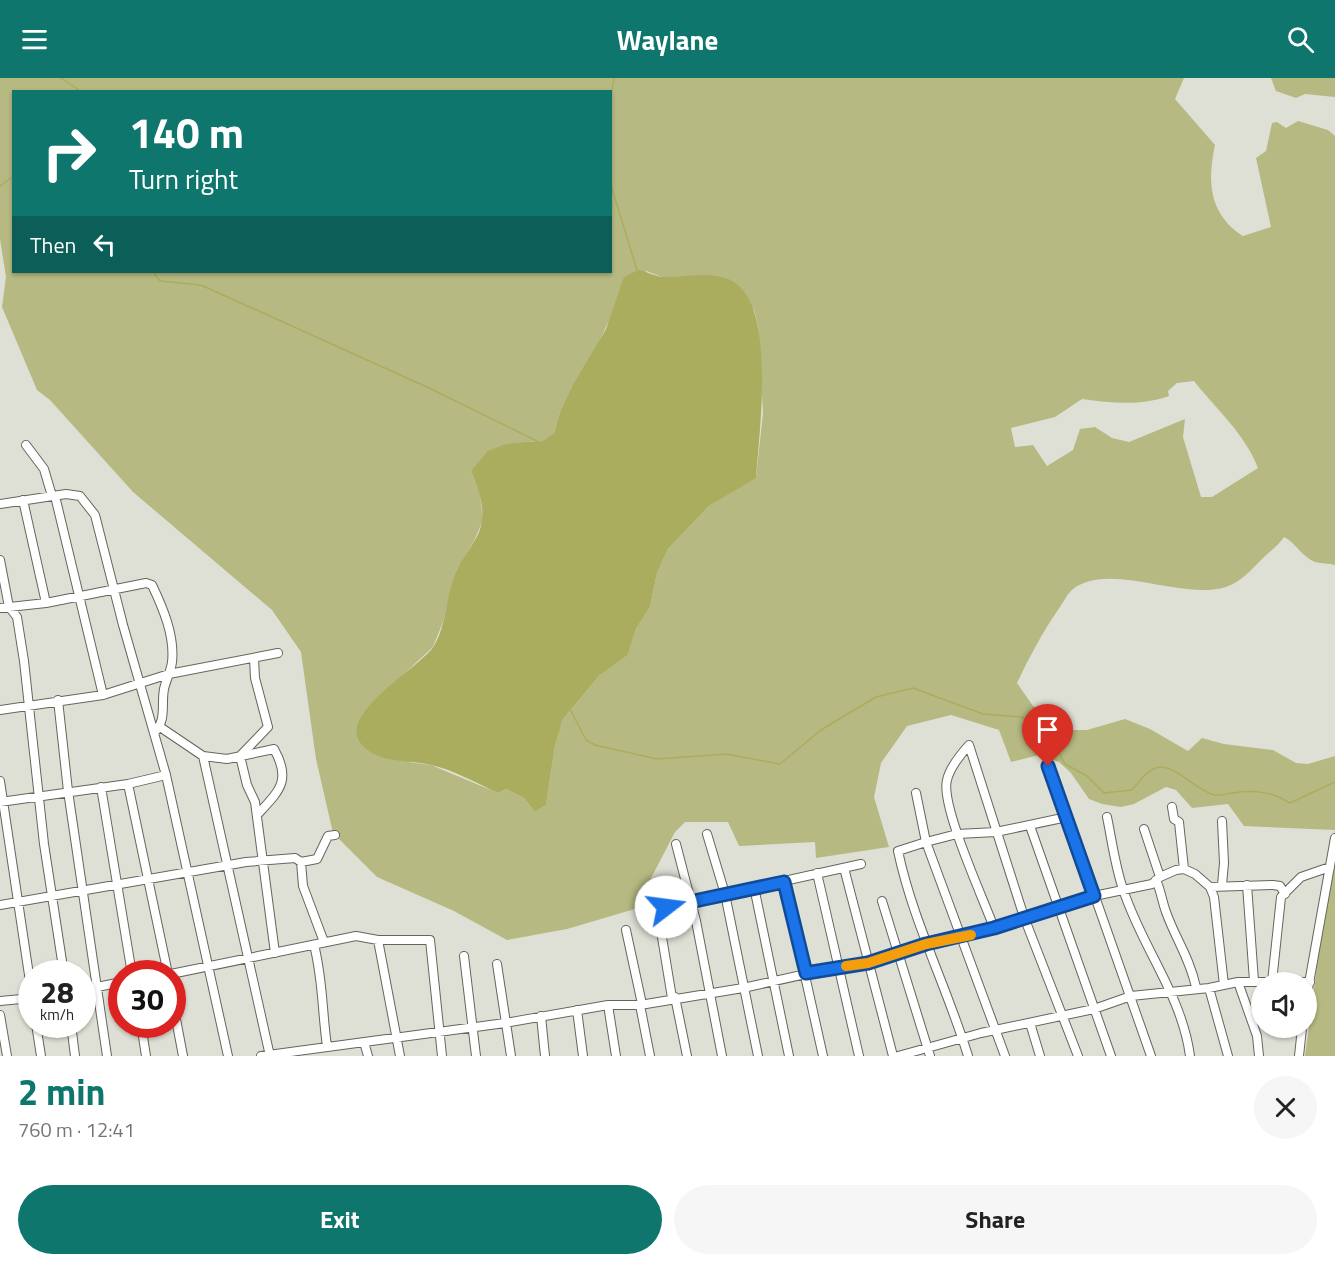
<!DOCTYPE html>
<meta charset="utf-8">
<style>
:root{--surface:#fff;--page:#f6f6f6;--text:#222;--muted:#767676;--accent:#0f766e}
body{margin:0;font-family:"Titillium Web",sans-serif;background:var(--page);color:var(--text);height:100vh;display:flex;flex-direction:column;font-size:22px;white-space:nowrap}
*{box-sizing:border-box;margin:0}
p{font-size:20px;color:var(--muted)}
.icon{flex:none;width:33px;height:33px;fill:none;stroke:currentColor;stroke-width:2;stroke-linecap:round;stroke-linejoin:round}
.map{position:relative;height:978px;overflow:hidden}
.side{display:flex;flex-direction:column;background:var(--surface);flex:1}
.side>*{flex:none}
.guide{position:absolute;left:12px;top:12px;width:600px;height:183px;border-radius:0px;box-shadow:0 2px 4px #0004;background:#0f766e;color:#fff;overflow:hidden}
.tools{position:absolute;left:1251px;top:894px;display:grid;gap:12px}
.tools a{display:grid;place-items:center;width:66px;height:66px;border-radius:50%;background:var(--surface);box-shadow:0 2px 4px #0004;font-size:30px}
.speed{position:absolute;left:18px;top:882px;display:flex;gap:12px;font-size:30px;font-weight:700;text-align:center}
.speed>*{display:grid;place-content:center;width:78px;height:78px;border-radius:50%;background:var(--surface);box-shadow:0 2px 4px #0004;line-height:1}
.speed small{font-size:15px;font-weight:400}
.speed .limit{border:9px solid #d22;background:#fff;color:#111}
.pin{position:absolute;display:grid;place-items:center;width:51px;height:51px;color:#fff;margin:-62px -26px;border-radius:50% 50% 50% 0;rotate:-45deg;box-shadow:0 0 6px #0007}
.pin .icon{rotate:45deg}
.me{position:absolute;width:66px;margin:-33px;rotate:75deg;stroke-linejoin:round;filter:drop-shadow(0 0 4px #0008)}
.turn{display:flex;align-items:center;gap:21px;height:126px;padding:0 18px;font-size:27px}
.turn .icon{width:78px;height:78px;stroke-width:2.5}
.turn b{display:block;font-size:42px;line-height:51px}
.then{display:flex;align-items:center;height:57px;padding:0 18px;background:#0003;gap:12px;font-size:22px}
.round{display:grid;place-items:center;flex:none;width:63px;height:63px;border-radius:32px;background:var(--page)}
.head{display:flex;align-items:center;justify-content:space-between;height:102px;padding:0 18px}
h1{font-size:36px;font-weight:700;line-height:45px;color:var(--accent)}
.cta{display:flex;gap:12px;margin-top:auto;padding:12px 18px}
.cta a{flex:1;height:69px;border-radius:36px;background:var(--accent);color:#fff;font-size:24px;font-weight:700;line-height:69px;text-align:center}
.cta a+a{background:var(--page);color:var(--text)}
header{display:flex;justify-content:space-between;align-items:center;height:78px;padding:0 18px;background:var(--accent);color:#fff;font-size:27px;font-weight:700}
.map>svg:first-child{display:block}
.green{fill:#b6b981;fill-rule:evenodd}
.water{fill:#abad5e}
.lines{fill:none;stroke-linecap:round;stroke-linejoin:round}
.stream{stroke:#abad5e;stroke-width:1.5}
.minor-casing{stroke:#65655d;stroke-width:10}
.minor{stroke:#fff;stroke-width:8}
.route-casing{stroke:#114b97;stroke-width:15}
.route{stroke:#1a73e8;stroke-width:10}
.slow{stroke:#f59e0b;stroke-width:10}
</style>
<header><svg class="icon" aria-label="menu" viewBox="0 0 24 24"><path d="M4 6h16M4 12h16M4 18h16"/></svg>Waylane<svg class="icon" aria-label="search" viewBox="0 0 24 24"><circle cx="10" cy="10" r="6"/><path d="M15 15l6 6"/></svg></header>
<div class="map">
<svg width="1335" height="978" viewBox="0 0 1335 978">
<rect width="100%" height="100%" fill="#dfe0d5"/>
<path class="green" d="M0,0H1184L1175,21L1215,67C1207,104 1209,136 1243,158L1271,149L1256,80L1266,73L1272,45L1277,44L1286,50L1298,43L1328,52L1335,58V487C1329,485 1321,486 1315,484C1302,479 1296,465 1284,459C1277,469 1270,473 1262,481C1251,492 1241,504 1226,509C1182,523 1110,483 1073,511C1068,515 1064,523 1060,529C1043,553 1030,578 1017,605L1033,628L1072,652H1087L1125,641L1150,651L1188,673L1202,660L1224,666L1273,672L1296,685L1308,686L1335,678V978H1305L1335,752L1244,748L1228,726L1192,730L1176,712L1166,709L1134,726L1121,729L1102,726L1089,721L1071,695L1059,684L1039,677L1011,684L999,652L951,637L907,648L881,685L874,719L889,769L816,780L815,764L739,768L728,744H685L675,754L635,831L567,851L507,862L454,833L377,799L333,755L316,681L301,574L272,532L133,414L50,322L37,312L2,229L6,199L0,161ZM14,14H610V194H14ZM646,193L662,199H723L754,232L758,248L763,335L756,399L709,428L668,471L657,495L650,529L636,551L628,577L599,598L563,641L555,668L546,727L535,734L524,720L506,711L498,715L431,687L409,684L380,618L433,569L443,544L457,491L474,463L483,442L480,416L471,393L530,364L542,363L554,355L560,334L594,274L615,230ZM1194,303C1217,332 1245,356 1258,390L1212,419H1201L1183,359L1185,341L1129,364L1112,360L1095,349L1080,351L1073,372L1047,388L1033,367L1015,369L1011,350L1055,339L1082,321C1112,325 1141,328 1169,318L1168,313L1177,305Z
M1271,0H1335V19L1305,16L1296,20L1276,13Z"/>
<path class="water" d="M638,192C647,193 655,199 664,199C685,200 712,192 732,203C777,226 759,356 756,400L709,428L668,471L657,495L650,529L636,551L628,577L599,598L563,641L555,668L546,727L535,734L524,720L506,711L498,715C476,705 454,692 431,687C408,681 379,686 362,667C334,637 421,589 434,568C447,546 446,517 456,494C463,476 481,461 482,441C484,424 477,408 471,393L488,373L506,366L542,363L554,355L560,334L574,305L606,251L624,199Z"/>
<g class="lines">
<path class="stream" d="M61,0L82,14
M610,24L614,0
M610,104L637,192
M0,108L14,98
M153,194L160,203L201,207L429,310L539,364
M570,631L586,662L595,667L657,681L726,676L780,686L821,652L876,619L913,610L983,636L1022,639L1055,668L1065,686L1087,698L1104,715L1132,712C1139,704 1149,689 1161,689C1176,689 1197,712 1214,717C1220,718 1226,716 1232,715C1255,712 1270,713 1290,725L1335,704"/>
<defs>
<path id="minor" d="M26,367L44,391L52,418
M55,418L103,617
M23,422L46,525
M0,426L66,416L80,418L95,437L123,547L166,697L228,978
M0,482L9,529L17,539L24,583L44,766L64,896
M0,530L46,525L146,505L152,507C163,530 175,558 172,584C171,593 166,602 164,611C161,627 167,642 154,655
M58,622L68,713L107,978
M0,632L103,617L169,596L278,575
M160,649L203,678L227,681L274,671C292,703 279,713 257,737
M969,667L1024,839L1078,978
M969,667C960,677 950,689 947,702C940,727 984,822 994,850
M241,677L268,649L255,600L254,580
M203,678L270,978
M240,678L247,707L255,724L275,875
M1048,688L1067,739
M0,703L32,917
M128,706L168,896
M101,709L132,896
M916,715L926,764L898,773C913,844 947,909 968,978
M0,724L128,706L166,697
M1172,729L1174,741L1179,744L1184,791
M1107,739C1112,763 1115,788 1123,811C1141,868 1182,917 1190,978
M1222,743L1224,785L1222,807
M1030,748L1111,978
M1144,751L1160,799
M707,756L725,816L758,978
M676,766L696,843L722,978
M301,784L303,808L324,864
M844,790L893,978
M817,795L859,978
M1156,802C1161,813 1162,823 1166,834C1176,862 1189,878 1196,909
M784,804L823,978
M1247,807L1254,903
M754,809L789,978
M1210,809L1214,819L1224,907
M882,823L930,978
M0,827L246,784L295,780L301,784L317,781L328,758L335,757
M640,829H666
M626,852L642,926
M378,862L400,978
M314,867C323,901 322,934 327,968
M464,878L476,978
M497,886L511,978
M171,896L356,858L378,862H430L442,978
M1238,904L1257,958L1259,978
M1272,904L1281,819L1301,799L1330,789
M1209,910L1228,978
M82,912L122,904
M675,919L687,978
M172,920L183,978
M672,920L660,847L666,829L861,786
M1306,922L1335,760
M0,923L32,920
M608,927L616,978
M640,927L650,978
M577,932L583,978
M0,937L7,978
M541,938L545,978
M1030,945L1040,978
M36,946L41,978
M71,946L75,978
M141,946L146,978
M364,964L368,978
M261,978L505,945L608,927H640L743,910L837,889L868,885L926,865L994,850L1094,818L1152,806L1160,799L1176,792L1184,791L1195,796L1210,809L1273,807L1280,808L1285,816
M898,978L981,955L1094,931L1131,918L1209,910L1238,904H1310
M1005,978L926,764L957,756L996,754L1067,739L1151,978
M1299,978L1302,950"/>
</defs>
<use href="#minor" class="minor-casing"/>
<use href="#minor" class="minor"/>
</g>
<g class="lines">
<defs>
<path id="route" d="M666,829L784,804L806,895L868,885L926,866L994,850L1094,818L1048,688"/>
</defs>
<use href="#route" class="route-casing"/>
<use href="#route" class="route"/>
<path class="slow" d="M846,888L868,885L926,866L971,857"/>
</g>
</svg>
<div class="tools">
<a><svg class="icon" aria-label="sound" viewBox="0 0 24 24"><path d="M4 9h4l5-4v14l-5-4H4zM17 9q2 3 0 6"/></svg></a>
</div>
<div class="speed"><div>28<small>km/h</small></div><div class="limit">30</div></div>
<div class="pin" style="left:1048px;top:688px;background:#d93025"><svg class="icon" aria-label="arrive" viewBox="0 0 24 24"><path d="M6 21V4h12l-3 4 3 4H6"/></svg></div>
<svg class="me" style="left:666px;top:829px" viewBox="-20 -20 40 40"><circle r="19" fill="#fff"/><path d="M0-13L10 11 0 6-10 11z" fill="#1a73e8"/></svg>
<div class="guide">
<div class="turn"><svg class="icon" aria-label="right" viewBox="0 0 24 24"><path d="M7 20v-9h11M14 6l5 5-5 5"/></svg><div><b>140 m</b>Turn right</div></div>
<div class="then">Then<svg class="icon" aria-label="left" viewBox="0 0 24 24"><path d="M17 20v-9H6M10 6l-5 5 5 5"/></svg></div>
</div>
</div>
<section class="side">
<div class="head"><div><h1>2 min</h1><p>760 m · 12:41</p></div><a class="round"><svg class="icon" aria-label="close" viewBox="0 0 24 24"><path d="M6 6l12 12M18 6L6 18"/></svg></a></div>
<div class="cta"><a>Exit</a><a>Share</a></div>
</section>
